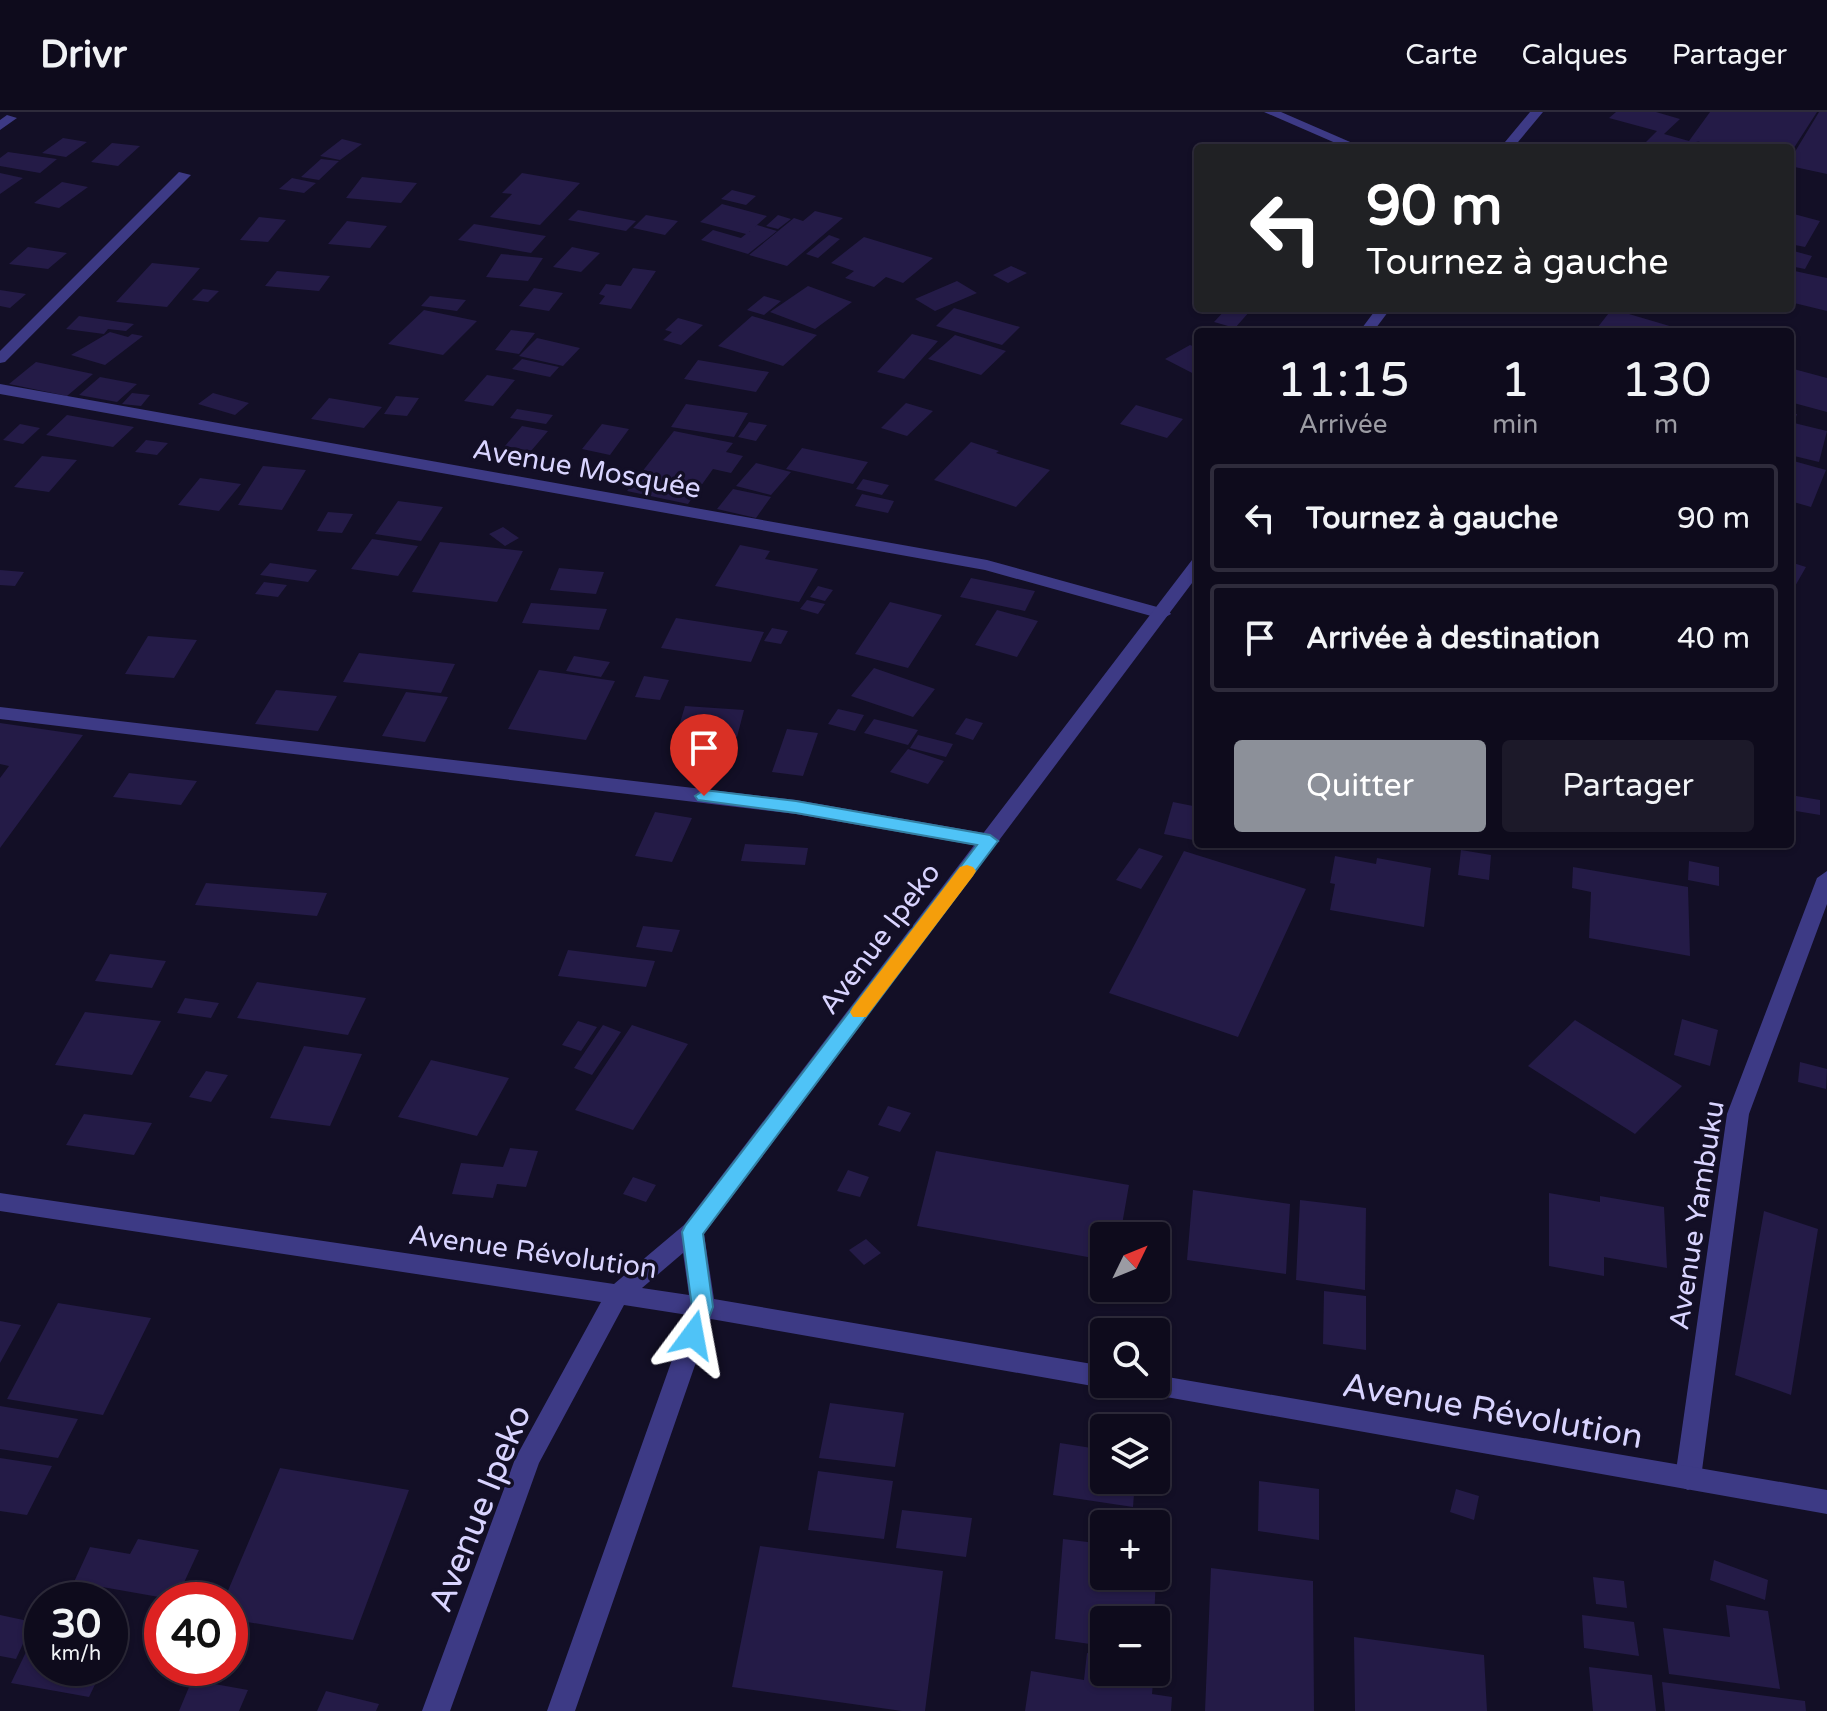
<!DOCTYPE html>
<html lang="fr">
<meta charset="utf-8">
<style>
:root{--surface:#0e0b1c;--page:#1c1929;--text:#f1f3f6;--muted:#9b9ba3;--line:#2e2b3b;--accent:#8c9099}
body{margin:0;font-family:"Varela Round",sans-serif;background:var(--page);color:var(--text);height:100vh;display:flex;flex-direction:column;font-size:30px;white-space:nowrap}
*{box-sizing:border-box;margin:0}
p{font-size:26px;color:var(--muted)}
.icon{flex:none;width:44px;height:44px;fill:none;stroke:currentColor;stroke-width:2;stroke-linecap:round;stroke-linejoin:round}
.map{position:relative;flex:1;overflow:hidden}
.drawer{position:absolute;left:1194px;top:216px;width:600px;height:520px;display:flex;flex-direction:column;background:var(--surface);border-radius:8px;box-shadow:0 2px 6px #0004,0 0 0 2px var(--line)}
.drawer>*{flex:none}
.banner{position:absolute;left:1194px;top:32px;width:600px;height:168px;border-radius:8px;box-shadow:0 2px 6px #0004,0 0 0 2px var(--line);background:#202124;color:#fff;overflow:hidden}
.needle{width:52px;rotate:47deg}
.tools{position:absolute;left:1090px;top:1110px;display:grid;gap:16px}
.tools a{display:grid;place-items:center;width:80px;height:80px;border-radius:8px;background:var(--surface);box-shadow:0 2px 6px #0004,0 0 0 2px var(--line);font-size:40px}
.speed{position:absolute;left:24px;top:1470px;display:flex;gap:16px;font-size:40px;font-weight:700;text-align:center}
.speed>*{display:grid;place-content:center;width:104px;height:104px;border-radius:50%;background:var(--surface);box-shadow:0 2px 6px #0004,0 0 0 2px var(--line);line-height:1}
.speed small{font-size:20px;font-weight:400}
.speed .limit{border:12px solid #d22;background:#fff;color:#111}
.pin{position:absolute;display:grid;place-items:center;width:68px;height:68px;color:#fff;margin:-82px -34px;border-radius:50% 50% 50% 0;rotate:-45deg;box-shadow:0 0 8px #0007}
.pin .icon{rotate:45deg}
.me{position:absolute;width:88px;margin:-44px;rotate:13deg;stroke-linejoin:round;filter:drop-shadow(0 0 6px #0008)}
.turn{display:flex;align-items:center;gap:28px;height:168px;padding:0 40px;font-size:36px}
.turn .icon{width:104px;height:104px;stroke-width:2.5}
.turn b{display:block;font-size:56px;line-height:68px}
.eta{display:flex;justify-content:space-evenly;align-items:center;height:136px;text-align:center}
.eta b{font-size:48px;font-weight:600;line-height:56px}
.primary-button{display:flex;gap:16px;margin-top:auto;padding:16px 40px}
.primary-button a{flex:1;height:92px;border-radius:8px;background:var(--accent);color:#fff;font-size:32px;font-weight:600;line-height:92px;text-align:center}
.primary-button a+a{background:var(--page);color:var(--text)}
ul{padding:0;list-style:none}
li{display:flex;align-items:center;gap:24px;height:108px;margin:0 16px 12px;padding:0 24px;border:4px solid var(--line);border-radius:8px}
li div{flex:1}
li b{display:block;font-size:30px}
li em{font-style:normal}
header{display:flex;align-items:center;gap:48px;box-sizing:border-box;height:112px;padding:0 40px;background:var(--surface);border-bottom:2px solid var(--line)}
header strong{font-size:38px}
nav{display:flex;gap:44px;margin-inline-start:auto;font-size:28px}
.map>svg:first-child{display:block}
.building{fill:#241b47}
.lines{fill:none;stroke-linecap:round;stroke-linejoin:round}
.minor{fill:#3d3a85;fill-rule:evenodd}
.tertiary{fill:#3d3a85;fill-rule:evenodd}
.route{fill:#4fc3f7;stroke:#337fa1;stroke-width:2}
.slow{fill:#f59e0b}
.labels{text-anchor:middle;stroke-width:7;stroke-linejoin:round;paint-order:stroke}
.street-label{font-size:28px;fill:#d9d4ff;stroke:#130f26}
.near-street-label{font-size:34px;fill:#d9d4ff;stroke:#130f26}
</style>
<header>
<strong>Drivr</strong>
<nav><a>Carte</a><a>Calques</a><a>Partager</a></nav>
</header>
<div class="map">
<svg width="1827" height="1599" viewBox="0 0 1827 1599">
<rect width="100%" height="100%" fill="#130f26"/>
<path class="building" d="M1616,0H1656L1680,7L1664,22L1689,29L1710,0H1817L1790,42V36H1724L1696,29L1713,36H1640L1657,19L1609,6Z
M1819,0H1827V62L1790,54V48Z
M63,26L87,30L66,45L42,41Z
M342,27L362,32L340,48L320,44Z
M112,31L140,34L118,54L91,50Z
M8,40L57,47L40,61L0,54V46Z
M321,47L339,49L319,68L301,65Z
M0,61L23,66L0,82Z
M522,61L580,71L540,113L490,105L512,82L502,81Z
M362,65L417,71L401,91L346,86Z
M292,66L316,71L304,81L279,77Z
M62,70L88,75L59,96L34,91Z
M732,78L756,84L746,93L721,87Z
M722,92L767,104L749,120L757,113L777,119L748,142L701,128L713,118L741,126L746,122L700,110Z
M578,98L636,109L626,119L568,108Z
M815,99L843,106L787,154L749,143L794,106L803,109Z
M1790,101L1820,109L1805,135L1790,132Z
M646,103L678,109L665,123L633,116Z
M778,103L791,107L778,117L766,114Z
M259,105L286,108L268,130L240,128Z
M347,109L387,114L370,136L328,132Z
M474,112L546,124L531,141L458,128Z
M829,123L840,127L818,146L806,142Z
M864,125L933,146L903,171L886,165L874,175L845,166L854,159L831,151Z
M28,135L67,141L48,157L9,152Z
M572,135L600,141L581,160L553,155Z
M1790,138L1812,144L1805,157L1790,154Z
M501,142L543,146L528,169L486,165Z
M152,151L200,156L167,195L116,190Z
M1011,154L1027,161L1008,171L993,163Z
M633,156L656,159L631,197L599,192L605,184L599,182L606,172L621,174Z
M1790,158L1827,166V199L1790,190Z
M277,159L330,164L319,179L265,174Z
M957,169L977,181L935,199L915,187Z
M808,174L852,190L815,217L770,200Z
M534,176L563,181L549,199L519,194Z
M203,177L219,179L208,190L192,188Z
M0,178L26,182L10,196L0,194Z
M430,184L466,188L457,199L421,194Z
M764,184L781,189L764,203L747,198Z
M954,196L1020,215L1002,233L936,214Z
M1227,196H1240L1250,199L1235,216L1214,210Z
M1612,197L1673,215L1669,220H1594Z
M424,198L477,209L443,243L388,232Z
M79,204L134,212L126,219L108,217L104,222L66,217Z
M752,204L817,223L783,254L718,234Z
M678,206L703,213L681,233L663,228L672,220L665,218Z
M511,218L535,221L519,242L495,238Z
M110,220L128,225L132,222L143,224L105,253L71,243Z
M912,222L938,229L904,267L877,260Z
M955,223L1006,239L981,263L928,247Z
M537,226L580,236L563,254L519,244Z
M1190,233L1198,236V264L1165,247Z
M522,247L559,255L550,265L512,257Z
M698,248L769,260L756,280L684,267Z
M36,250L93,262L67,284L9,272Z
M1790,256L1827,266V300L1790,290Z
M487,263L515,268L493,294L464,289Z
M100,265L137,272L117,290L79,283Z
M132,281L150,283L141,294L122,292Z
M213,281L249,291L235,303L198,292Z
M396,284L419,286L407,304L384,302Z
M329,286L382,295L364,316L311,307Z
M906,291L933,299L907,324L881,316Z
M686,292L748,301L734,325L671,315Z
M1136,293L1183,307L1167,326L1120,312Z
M517,297L553,303L546,312L510,306Z
M1790,301L1797,302L1794,311L1827,319L1819,350L1790,343Z
M67,303L134,315L113,335L46,323Z
M749,310L767,313L756,329L738,325Z
M20,312L40,316L23,332L3,328Z
M602,312L629,317L610,343L582,337Z
M522,314L548,319L531,339L505,334Z
M674,319L733,331L726,340L743,344L731,361L713,357L688,392L627,379Z
M146,328L168,331L157,343L135,340Z
M971,330L999,339L996,341L1050,358L1016,395L934,368Z
M802,336L868,350L853,372L786,357Z
M42,344L77,348L49,380L14,375Z
M1790,348L1826,358L1811,395L1790,389Z
M756,351L791,360L771,383L736,374Z
M263,354L306,358L282,398L238,393Z
M200,366L241,372L219,399L178,393Z
M863,367L889,373L882,383L856,377Z
M733,377L771,385L756,406L717,397Z
M862,382L894,389L888,401L855,394Z
M398,389L443,395L421,429L375,422Z
M328,400L353,402L342,421L317,419Z
M503,415L519,426L505,434L489,422Z
M372,427L418,434L398,464L351,457Z
M440,430L523,439L497,490L412,480Z
M740,433L770,439L765,447L818,457L799,490L715,474Z
M1790,450L1806,455L1790,483Z
M270,451L317,458L308,470L260,463Z
M559,456L591,459L604,460L596,482L550,478Z
M0,458L24,460L15,474L0,473Z
M971,466L1035,479L1025,499L960,485Z
M264,470L287,473L278,485L255,482Z
M818,474L833,478L825,489L810,485Z
M807,488L825,492L818,502L800,497Z
M890,490L942,503L908,556L855,542Z
M531,491L607,497L599,518L522,511Z
M997,498L1038,509L1017,545L975,533Z
M676,506L764,520L751,550L661,536Z
M772,516L788,519L781,532L764,529Z
M148,524L197,528L174,566L125,562Z
M359,541L455,552L441,581L343,570Z
M574,544L610,550L601,565L566,559Z
M874,556L935,577L913,605L851,584Z
M539,558L615,569L586,628L508,617Z
M644,564L669,568L660,588L635,585Z
M276,578L337,584L318,619L255,612Z
M406,580L448,585L425,630L382,624Z
M685,594L744,598L737,625L677,621Z
M838,597L864,603L855,619L828,612Z
M966,606L983,611L973,628L955,622Z
M874,607L918,618L908,633L864,621Z
M0,611L83,623L0,736V666L9,654L0,652Z
M787,617L818,621L803,664L772,660Z
M918,623L953,632L946,645L910,636Z
M908,637L944,649L928,672L890,660Z
M129,661L197,669L181,693L113,685Z
M1796,684L1820,688V703L1796,699Z
M1173,690L1198,695V729L1164,722Z
M655,700L692,706L672,750L635,744Z
M745,732L808,736L805,753L741,749Z
M1139,736L1163,744L1141,777L1116,768Z
M1461,738L1491,743L1489,768L1458,763Z
M1184,739L1306,777L1238,925L1109,881Z
M1335,744L1376,752L1377,746L1431,756L1424,815L1330,798L1335,772L1330,771Z
M1689,749L1719,755V774L1688,768Z
M1573,755L1688,775L1690,844L1589,826L1591,780L1572,776Z
M206,771L327,781L317,804L195,793Z
M643,814L680,818L672,840L636,835Z
M568,838L655,849L646,875L558,864Z
M110,842L166,849L152,876L95,869Z
M257,870L366,886L348,923L237,906Z
M185,886L219,891L211,906L177,901Z
M85,900L161,909L132,963L55,953Z
M1682,907L1718,918L1710,954L1674,943Z
M1575,908L1682,974L1635,1022L1528,954Z
M578,909L597,915L581,939L562,933Z
M603,913L621,920L592,963L574,956Z
M632,913L688,932L633,1018L575,998Z
M304,934L362,942L330,1014L270,1006Z
M431,948L509,966L477,1024L398,1005Z
M1800,950L1827,957L1826,977L1798,970Z
M206,959L228,963L211,990L189,985Z
M888,994L911,1001L900,1020L878,1013Z
M84,1002L152,1011L134,1043L66,1033Z
M510,1036L538,1039L526,1075L497,1072L493,1086L452,1082L461,1051L503,1055Z
M936,1039L1129,1073L1120,1124H1104V1148L917,1114Z
M848,1058L869,1065L860,1085L837,1079Z
M633,1065L656,1073L646,1090L623,1082Z
M1193,1078L1290,1092L1286,1162L1187,1148Z
M1549,1081L1600,1090V1084L1664,1095L1667,1156L1604,1145V1164L1549,1154Z
M1300,1088L1366,1096L1365,1178L1296,1168Z
M1764,1099L1818,1117L1791,1283L1735,1263Z
M866,1127L881,1141L864,1153L849,1138Z
M1324,1179L1366,1184V1238L1323,1232Z
M58,1191L151,1206L103,1303L7,1287Z
M0,1209L21,1213L0,1251Z
M830,1291L904,1301L895,1355L819,1346Z
M0,1294L78,1307L58,1346L0,1337Z
M1060,1331L1104,1338V1368H1135L1133,1395L1053,1383Z
M0,1346L52,1354L27,1403L0,1399Z
M280,1356L409,1378L353,1528L230,1507V1488H224Z
M818,1359L893,1369L884,1427L808,1418Z
M1259,1369L1319,1377V1428L1258,1419Z
M1456,1377L1479,1384L1474,1408L1450,1400Z
M902,1398L972,1406L966,1445L896,1436Z
M138,1427L199,1438L176,1488L74,1470L90,1435L130,1442Z
M1063,1427L1104,1432V1464H1156L1154,1508H1104V1534L1055,1527Z
M760,1434L943,1459L925,1599H902L732,1575Z
M1714,1448L1768,1468L1765,1488L1710,1468Z
M1211,1456L1313,1469L1314,1599H1205Z
M1593,1465L1624,1469L1627,1496L1596,1492Z
M1726,1493L1768,1499L1780,1577L1669,1562L1663,1516L1730,1525Z
M0,1503L33,1510L16,1547L0,1544Z
M1582,1503L1634,1510L1639,1544L1584,1536Z
M42,1507V1556H103L89,1585L11,1571Z
M1354,1525L1484,1543L1487,1599H1355Z
M1087,1541L1104,1544V1560H1154L1152,1582L1172,1585L1171,1599H1025L1031,1559L1084,1568Z
M1589,1555L1652,1563L1656,1599H1593Z
M192,1568L248,1578L239,1599H179Z
M1662,1570L1805,1589L1806,1599H1665Z
M326,1579L379,1592L376,1599H317Z"/>
<g class="lines">
<path class="minor" d="M1264,0H1281L1364,36H1347Z
M7,3L17,6L0,18V8Z
M179,60L191,63L5,250L0,251V239Z
M0,272L987,448L1168,498L1171,502L1162,507L985,458L0,282Z
M0,595L796,688L990,722L1000,729L990,736L796,702L0,607Z
M1827,759V792L1749,1002L1701,1366L1697,1374L1688,1378L1679,1374L1675,1366L1727,1002L1817,766Z"/>
<path class="tertiary" d="M1530,0H1543L1513,36H1500Z
M1377,196H1391L1373,220H1359Z
M1198,447V463L704,1122L714,1187L1104,1254V1272L1113,1273L1104,1276L711,1207L575,1599H547L688,1203L624,1193L539,1351L450,1599H422L515,1347L601,1190L0,1099V1081L614,1172L684,1113L1192,448ZM683,1141L689,1183L642,1176Z
M1156,1263L1827,1378V1402L1138,1280L1135,1272H1156Z"/>
</g>
<path class="route" d="M704,678L796,689L990,723L998,729L703,1122L713,1195L700,1230L693,1233L685,1230L682,1223L692,1195L682,1120L685,1114L977,733L796,701L698,688L695,684Z"/>
<path class="slow" d="M967,753L973,755L976,759L973,764L866,905H853L850,900L853,895L960,755Z"/>
<g class="labels">
<g class="street-label">
<text transform="translate(587 356) rotate(10)" y="10">Avenue Mosquée</text>
<text transform="translate(879 826) rotate(-53)" y="10">Avenue Ipeko</text>
<text transform="translate(1696 1103) rotate(-81)" y="10">Avenue Yambuku</text>
<text transform="translate(533 1139) rotate(8)" y="10">Avenue Révolution</text>
</g>
<g class="near-street-label">
<text transform="translate(1493 1298) rotate(10)" y="12">Avenue Révolution</text>
<text transform="translate(479 1396) rotate(-68)" y="12">Avenue Ipeko</text>
</g>
</g>
</svg>
<div class="tools">
<a><svg class="needle" viewBox="-14 -14 28 28"><path d="M0-13l5 13h-10z" fill="#e53935"/><path d="M0 13l5-13h-10z" fill="#9b9ba3"/></svg></a>
<a><svg class="icon" aria-label="search" viewBox="0 0 24 24"><circle cx="10" cy="10" r="6"/><path d="M15 15l6 6"/></svg></a>
<a><svg class="icon" aria-label="layers" viewBox="0 0 24 24"><path d="M12 4l9 5-9 5-9-5zM3 14l9 5 9-5"/></svg></a>
<a>+</a>
<a>−</a>
</div>
<div class="speed"><div>30<small>km/h</small></div><div class="limit">40</div></div>
<div class="pin" style="left:704px;top:684px;background:#d93025"><svg class="icon" aria-label="arrive" viewBox="0 0 24 24"><path d="M6 21V4h12l-3 4 3 4H6"/></svg></div>
<svg class="me" style="left:693px;top:1223px" viewBox="-20 -20 40 40"><path d="M0-17L14 15 0 8-14 15z" fill="#4fc3f7" stroke="#fff" stroke-width="4"/></svg>
<div class="banner">
<div class="turn"><svg class="icon" aria-label="left" viewBox="0 0 24 24"><path d="M17 20v-9H6M10 6l-5 5 5 5"/></svg><div><b>90 m</b>Tournez à gauche</div></div>
</div>
<section class="drawer">
<div class="eta">
<div><b>11:15</b><p>Arrivée</p></div>
<div><b>1</b><p>min</p></div>
<div><b>130</b><p>m</p></div>
</div>
<ul>
<li><svg class="icon" aria-label="left" viewBox="0 0 24 24"><path d="M17 20v-9H6M10 6l-5 5 5 5"/></svg><div><b>Tournez à gauche</b></div><em>90 m</em></li>
<li><svg class="icon" aria-label="arrive" viewBox="0 0 24 24"><path d="M6 21V4h12l-3 4 3 4H6"/></svg><div><b>Arrivée à destination</b></div><em>40 m</em></li>
</ul>
<div class="primary-button"><a>Quitter</a><a>Partager</a></div>
</section>
</div>
